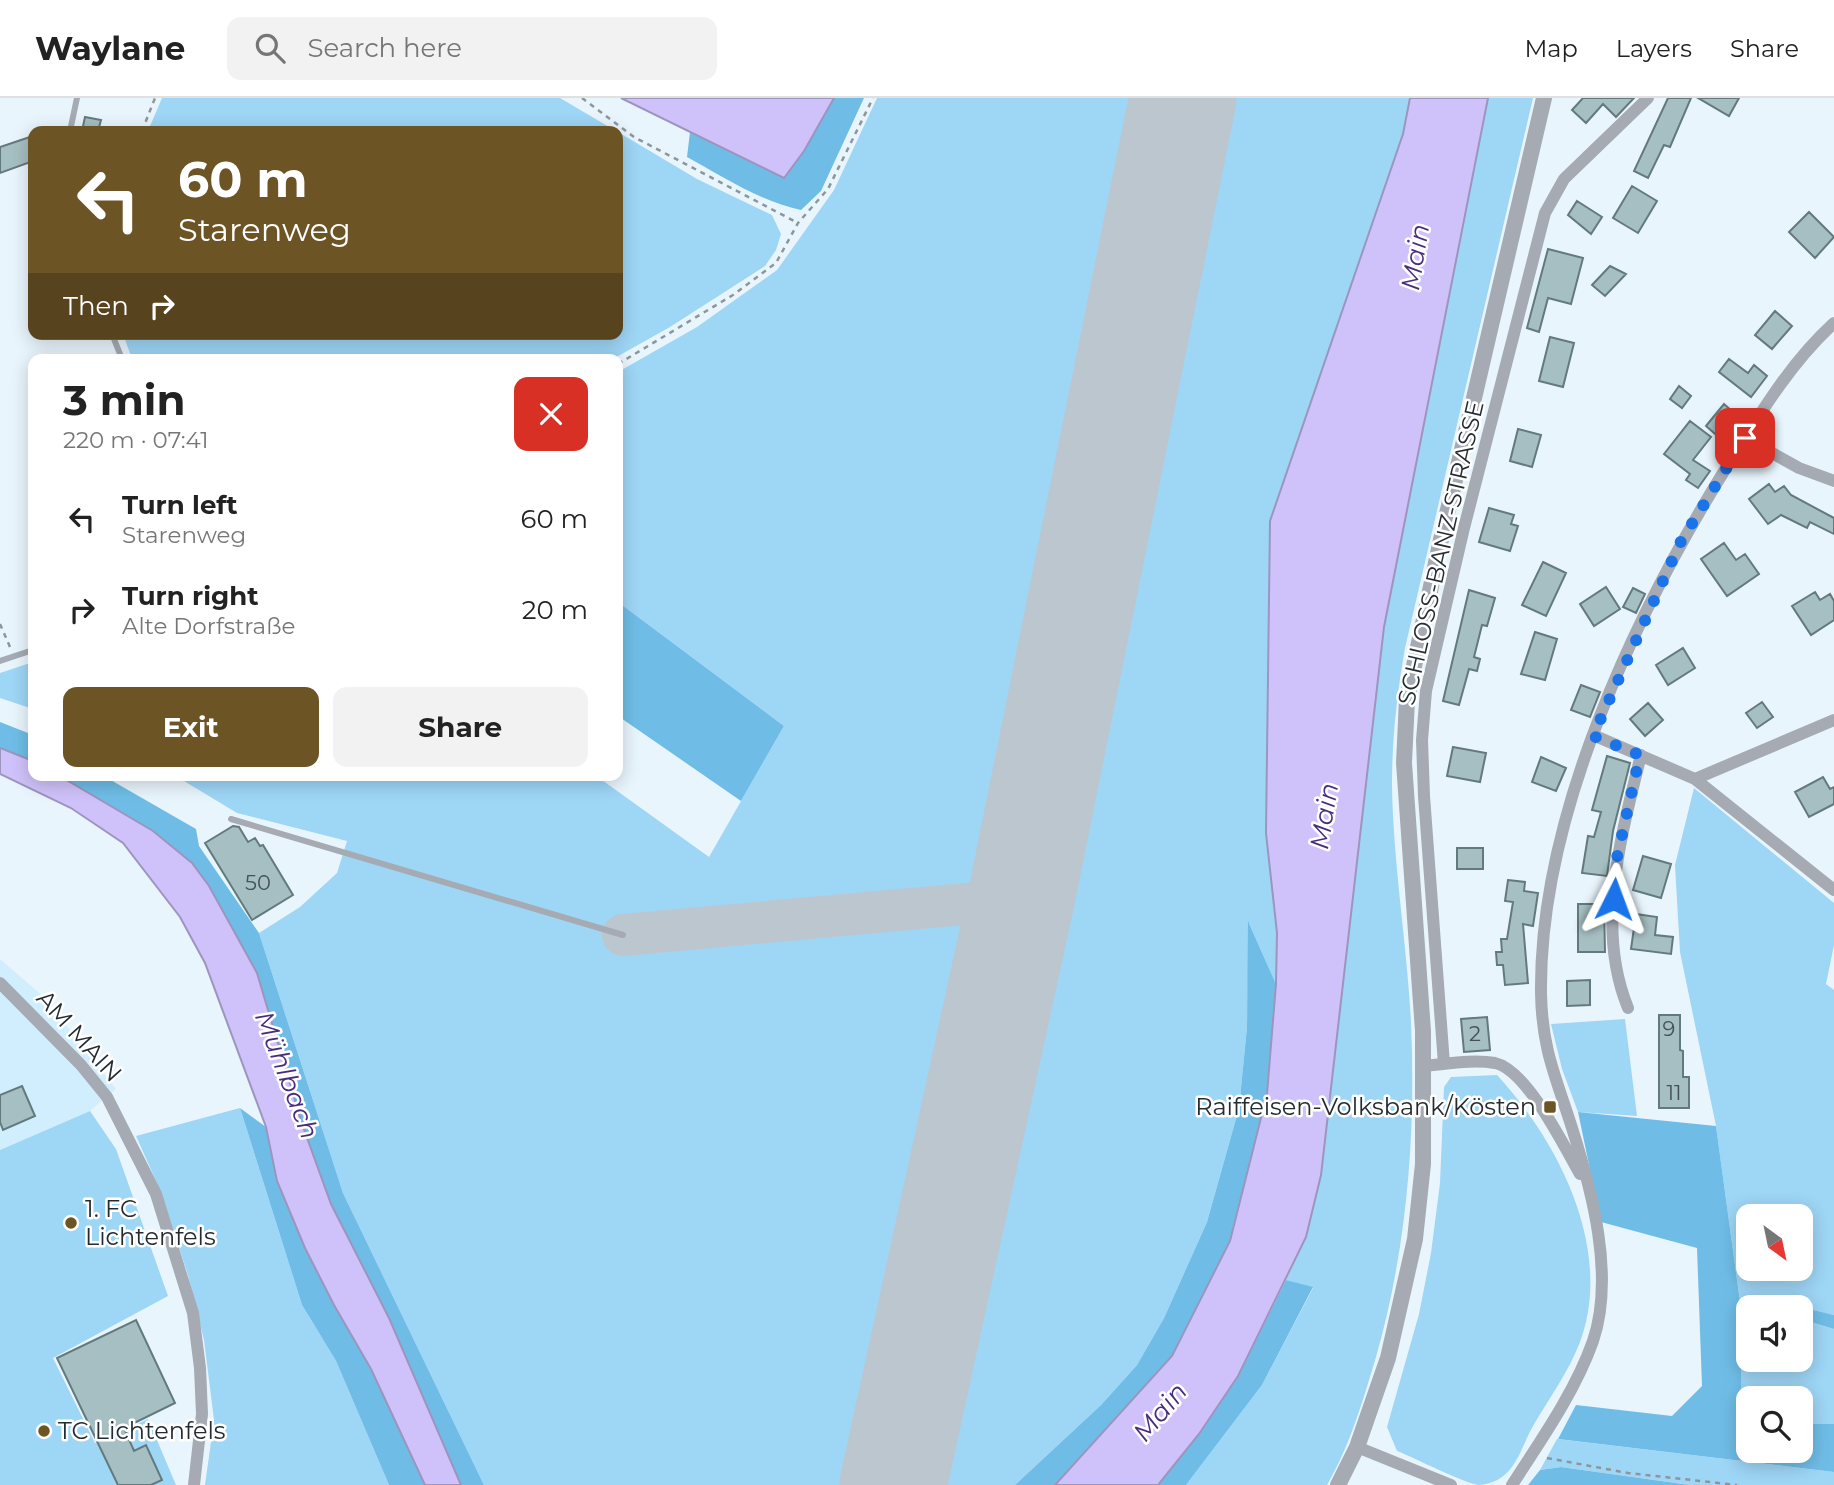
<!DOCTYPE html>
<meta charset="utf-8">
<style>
:root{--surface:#fff;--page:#f2f2f2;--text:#222;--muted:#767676;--line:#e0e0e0;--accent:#6d5425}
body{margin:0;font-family:Montserrat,sans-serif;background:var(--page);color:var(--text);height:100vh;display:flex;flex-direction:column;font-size:26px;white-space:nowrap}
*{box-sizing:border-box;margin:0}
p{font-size:23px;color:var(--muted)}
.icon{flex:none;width:38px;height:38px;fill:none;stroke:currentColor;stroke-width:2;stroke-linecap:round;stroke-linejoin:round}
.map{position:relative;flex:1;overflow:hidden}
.sheet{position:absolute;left:28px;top:256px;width:595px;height:427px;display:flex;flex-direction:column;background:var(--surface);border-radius:14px;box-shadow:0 4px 18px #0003}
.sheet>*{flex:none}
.hud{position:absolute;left:28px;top:28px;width:595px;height:214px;border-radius:14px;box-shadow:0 4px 18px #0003;background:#6d5425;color:#fff;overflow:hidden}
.needle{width:46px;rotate:147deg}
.tools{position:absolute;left:1736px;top:1106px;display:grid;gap:14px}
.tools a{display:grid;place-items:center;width:77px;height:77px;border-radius:14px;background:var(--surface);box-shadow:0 4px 18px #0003;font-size:35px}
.pin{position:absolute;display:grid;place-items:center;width:60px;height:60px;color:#fff;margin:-30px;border-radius:14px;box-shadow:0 4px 10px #0006}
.me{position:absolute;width:77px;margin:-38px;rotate:3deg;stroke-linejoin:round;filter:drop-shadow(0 0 5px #0008)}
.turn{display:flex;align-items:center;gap:24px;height:147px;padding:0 35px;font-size:32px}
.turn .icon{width:91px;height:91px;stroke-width:2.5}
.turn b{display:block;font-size:49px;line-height:60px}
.then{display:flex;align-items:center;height:66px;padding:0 35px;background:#0003;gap:14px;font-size:26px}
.round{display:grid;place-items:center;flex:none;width:74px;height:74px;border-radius:14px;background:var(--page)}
.overview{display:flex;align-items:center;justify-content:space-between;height:119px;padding:0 35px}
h1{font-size:42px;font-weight:700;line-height:52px}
.action{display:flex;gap:14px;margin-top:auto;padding:14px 35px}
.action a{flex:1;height:80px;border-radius:14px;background:var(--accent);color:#fff;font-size:28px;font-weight:700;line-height:80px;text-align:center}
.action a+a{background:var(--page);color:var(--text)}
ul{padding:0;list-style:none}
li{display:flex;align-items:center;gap:21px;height:91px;padding:0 35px}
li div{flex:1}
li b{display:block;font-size:26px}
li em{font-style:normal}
header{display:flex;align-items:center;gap:42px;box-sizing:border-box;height:98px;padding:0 35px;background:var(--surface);border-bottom:2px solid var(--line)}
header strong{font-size:33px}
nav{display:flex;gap:38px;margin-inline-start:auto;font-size:24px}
.search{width:490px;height:63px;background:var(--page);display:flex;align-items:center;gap:18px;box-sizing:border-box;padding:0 24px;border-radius:14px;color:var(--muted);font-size:26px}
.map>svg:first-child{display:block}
.built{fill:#d1eeff}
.green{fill:#9ed6f6;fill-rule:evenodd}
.forest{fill:#6fbde7}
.water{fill:#cfc2fa;stroke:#9c95be;stroke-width:2}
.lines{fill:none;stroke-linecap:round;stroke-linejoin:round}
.taxiway{stroke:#bcc6ce;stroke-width:42}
.runway{stroke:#bcc6ce;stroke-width:107}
.building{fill:#a6bfc2;stroke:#637a7d;stroke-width:2}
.path{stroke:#8c969c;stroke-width:2.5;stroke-dasharray:5 5;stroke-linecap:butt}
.service{stroke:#a6aab2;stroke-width:6}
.minor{stroke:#a6aab2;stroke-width:12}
.tertiary{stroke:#a6aab2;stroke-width:16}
.route{stroke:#1a73e8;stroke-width:12;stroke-dasharray:0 21.6}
.poi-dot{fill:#6d5425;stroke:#fff;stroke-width:2.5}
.labels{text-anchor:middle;stroke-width:5;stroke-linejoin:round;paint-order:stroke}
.number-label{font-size:21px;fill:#455155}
.street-label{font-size:24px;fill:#252c31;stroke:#fff}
.poi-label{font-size:24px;fill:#252c31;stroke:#fff;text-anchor:start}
.water-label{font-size:26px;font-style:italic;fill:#482d7c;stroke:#fff}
</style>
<header>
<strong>Waylane</strong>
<div class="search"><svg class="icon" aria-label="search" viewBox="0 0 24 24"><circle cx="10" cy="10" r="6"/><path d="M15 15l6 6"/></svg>Search here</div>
<nav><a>Map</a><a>Layers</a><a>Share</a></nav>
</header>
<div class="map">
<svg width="1834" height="1387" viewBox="0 0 1834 1387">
<rect width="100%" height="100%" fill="#e9f5fd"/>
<path class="built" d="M0,861L45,900L116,991L90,1013L0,1052Z"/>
<path class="green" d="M162,0H560L616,33H148Z
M877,0H1410L1403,36L1270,423L1266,735L1277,835L1276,886L1249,825L1247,929L1239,1010L1207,1124L1164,1220L1137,1267L1101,1307L1015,1387H484L343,1095L259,835L300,809L337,775L347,743L237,715L174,677H595L709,759L784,628L618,504V274L697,229L777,172L834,92Z
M1488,0H1533L1405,550C1397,596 1392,640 1392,687C1393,764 1407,846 1411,924C1416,1037 1407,1150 1376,1259C1363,1302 1350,1348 1327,1387H1186L1262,1287L1313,1190L1286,1182L1306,1139L1321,1077L1384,529Z
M618,34L697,81L772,117L781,136L776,152L765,168L670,229L613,261H132L123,236H618Z
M33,564V611L0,600V575Z
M1694,690L1834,805V847L1826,886L1834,892V1217L1775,1203L1774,1209H1748V1262H1801V1221L1834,1231V1326H1801V1300H1748V1323H1742L1740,1204L1716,1028L1680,854L1675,767ZM1748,1118H1801V1171H1748Z
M1625,921L1637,1018L1578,1014L1562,971L1551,926Z
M1497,977C1559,1044 1614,1152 1580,1244C1568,1275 1550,1299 1533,1328C1519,1353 1515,1383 1480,1387C1467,1387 1413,1359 1397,1353L1387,1329L1419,1216L1431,1155L1440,1085L1444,989L1451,979Z
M240,1010L302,1207L336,1263L389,1387H205L214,1322L204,1242L188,1177L161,1094L136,1038Z
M90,1013L116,1051L168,1198L53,1260L95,1345L148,1321L176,1387H0V1052Z
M1557,1341L1834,1374V1387H1690L1561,1369L1540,1372Z"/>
<path class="forest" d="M834,0H864L821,93L801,112C760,103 723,79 687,59L690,34L784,79L804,53Z
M618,504L784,628L741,703L618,618Z
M0,624L33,637V663L0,650Z
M58,677H102L196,731L199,748L259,835L343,1095L484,1387H461L389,1221L331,1106L302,1026L282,955L153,733Z
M1248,823L1276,886L1267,996L1230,1144L1172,1258L1055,1387H1015L1101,1307L1137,1267L1164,1220L1207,1124L1239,1010L1247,929Z
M240,1010L266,1029L277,1083L305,1150L334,1207L371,1271L425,1387H389L336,1263L302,1207Z
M1578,1014L1716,1028L1740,1204L1742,1322L1748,1323V1353H1801V1326H1834V1374L1558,1341L1576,1307L1672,1318L1702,1288L1697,1150L1601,1124Z
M1286,1182L1313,1189L1262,1287L1186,1387H1158L1199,1336L1238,1279Z
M1801,1209L1834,1217V1231L1801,1221Z
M1561,1369L1690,1387H1528L1540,1372Z"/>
<path class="water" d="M621,0H834L804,53L784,80Z
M1410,0H1488L1384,529L1321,1077L1306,1139L1238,1278L1199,1336L1158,1387H1055L1172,1258L1230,1143L1267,996L1276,886L1277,835L1266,735L1270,423L1403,36Z
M0,650L33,663V677H58L153,733L192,765L209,788L257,875L302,1026L331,1106L389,1220L461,1387H425L371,1271L334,1207L305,1150L277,1083L266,1029L205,865L180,819L123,745L71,710L0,676Z"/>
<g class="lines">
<path class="taxiway" d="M623,837L1021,801"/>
<path class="runway" d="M893,1387L1021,801L1183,0"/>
</g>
<path class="building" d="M1583,0H1634L1616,19L1603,6L1586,25L1572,12Z
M1668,0H1691L1670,49L1664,47L1648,80L1634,73Z
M1698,0H1739L1729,18Z
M85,19L101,22L98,33H82Z
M33,38V63L0,75V49Z
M1632,88L1657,103L1638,135L1613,120Z
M1577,103L1602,119L1591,136L1568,117Z
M1809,114L1834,139L1815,160L1789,134Z
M1548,151L1583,160L1571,206L1548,200L1539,234L1527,230Z
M1610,168L1626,176L1605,198L1592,187Z
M1775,213L1792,228L1772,251L1755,237Z
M1550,239L1574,245L1563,289L1539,283Z
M1729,261L1748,275L1754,267L1767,278L1751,299L1719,274Z
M1679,288L1691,298L1682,310L1670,301Z
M1724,306L1741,321L1722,342L1706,328Z
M1690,323L1711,339L1693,362L1710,373L1698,390L1686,382L1690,376L1664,356Z
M1518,331L1541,337L1532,369L1510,363Z
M1769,386L1775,394L1784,388L1791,397L1834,420V436L1810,424L1807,430L1781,417L1768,426L1749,401Z
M1489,410L1514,417L1511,426L1518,428L1510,453L1479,444Z
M1724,445L1736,462L1745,456L1759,476L1727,498L1701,461Z
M1543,464L1566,475L1546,518L1522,507Z
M1606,489L1620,511L1594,528L1580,506Z
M1633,490L1645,496L1636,515L1623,509Z
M1469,492L1495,500L1487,528L1482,527L1474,559L1480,561L1477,573L1469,571L1459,607L1443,603Z
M1815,494L1820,502L1830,496L1834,503V522L1811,537L1792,508Z
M1535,534L1557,541L1545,582L1521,576Z
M1683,550L1695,570L1668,587L1656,567Z
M1581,587L1600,594L1590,619L1571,612Z
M1762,604L1773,619L1757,630L1746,615Z
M1648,605L1663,622L1645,638L1630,621Z
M1453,649L1486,655L1480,684L1447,678Z
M1607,658L1630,665L1613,733L1607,778L1582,775L1588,738L1594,739L1601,714L1592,712Z
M1541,659L1566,670L1556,693L1532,684Z
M1823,679L1830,691L1834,689V706L1809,719L1795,694Z
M233,728L239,729L248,744L255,740L260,748L263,747L293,797L252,822L205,745Z
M1457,750H1483V771H1457Z
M1643,758L1671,766L1661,800L1633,792Z
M1508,782L1525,784L1524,793L1538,795L1533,828L1523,826L1528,885L1505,887L1503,867H1497L1496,854H1502L1501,841H1507L1513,804L1505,803Z
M1578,806H1604L1605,854H1578Z
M1636,816L1657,819L1655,837L1673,839L1671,856L1631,851Z
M1590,882V907L1567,908V883Z
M1659,917H1680V952L1683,953V979H1689V1010H1659Z
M1487,919L1490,952L1464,954L1461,921Z
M22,988L35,1018L3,1032L0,1024V997Z
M136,1222L175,1305L124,1330L134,1353L146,1347L162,1382L151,1387H118L57,1260Z"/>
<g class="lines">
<path class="path" d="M582,0L634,39L798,125
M142,33L155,0
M618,266L733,197L776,165L798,125L828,91L873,0
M0,526L10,549
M1547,1360L1628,1375L1737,1387"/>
<path class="service" d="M70,33L77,0
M112,236L122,261
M0,563L33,552
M231,721L623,837"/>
<path class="minor" d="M1745,340L1799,370L1834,383
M1593,637L1695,681L1834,792
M1695,681L1834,622
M0,885L81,967L107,999L156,1096L193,1215L200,1270L202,1316L194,1387
M1628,910C1595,830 1621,738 1641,657
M1444,966L1424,698L1422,642L1426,593L1464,430L1545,115L1564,81L1648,0
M1424,968C1447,966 1473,961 1495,965C1527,972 1564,1048 1580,1076
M1357,1349L1451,1387
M1512,1387C1541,1342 1575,1294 1593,1243C1615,1178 1592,1093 1572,1030C1556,979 1542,952 1541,895C1539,716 1638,510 1731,362C1761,314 1792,263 1834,225"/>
<path class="tertiary" d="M1338,1387L1357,1349L1388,1260L1415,1141L1423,1066V933L1404,665L1407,601L1440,446L1544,0"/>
</g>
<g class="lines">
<path class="route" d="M1614,801L1616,764L1640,657L1593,638L1680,445L1745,340"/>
</g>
<g class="poi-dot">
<rect x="1543" y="1002" width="14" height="14" rx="3.5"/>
<circle cx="71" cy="1125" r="7"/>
<circle cx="44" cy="1333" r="7"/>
</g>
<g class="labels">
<g class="number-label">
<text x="258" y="792">50</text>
<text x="1669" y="938">9</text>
<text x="1475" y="943">2</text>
<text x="1674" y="1002">11</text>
</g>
<g class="street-label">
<text transform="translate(1441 455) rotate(-77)" y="8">SCHLOSS-BANZ-STRASSE</text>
<text transform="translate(79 938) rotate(48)" y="8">AM MAIN</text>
</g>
<g class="poi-label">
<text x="1536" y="1017" text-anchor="end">Raiffeisen-Volksbank/Kösten</text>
<text x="85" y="1119">1. FC<tspan x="85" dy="28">Lichtenfels</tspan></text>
<text x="58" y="1341">TC Lichtenfels</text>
</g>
<g class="water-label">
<text transform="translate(1415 159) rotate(-81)" y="9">Main</text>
<text transform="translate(1324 718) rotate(-81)" y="9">Main</text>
<text transform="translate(287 977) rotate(69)" y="9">Mühlbach</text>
<text transform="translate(1160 1314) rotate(-50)" y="9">Main</text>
</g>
</g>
</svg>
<div class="tools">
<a><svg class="needle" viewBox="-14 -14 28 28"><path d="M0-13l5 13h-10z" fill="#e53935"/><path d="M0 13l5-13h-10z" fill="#767676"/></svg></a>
<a><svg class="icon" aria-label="sound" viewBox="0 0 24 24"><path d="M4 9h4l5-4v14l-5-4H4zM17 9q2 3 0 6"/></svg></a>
<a><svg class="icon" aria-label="search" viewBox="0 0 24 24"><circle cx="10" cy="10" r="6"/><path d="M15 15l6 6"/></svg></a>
</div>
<div class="pin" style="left:1745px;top:340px;background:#d93025"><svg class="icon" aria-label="arrive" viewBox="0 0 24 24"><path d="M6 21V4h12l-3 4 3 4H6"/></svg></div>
<svg class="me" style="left:1614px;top:801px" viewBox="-20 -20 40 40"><path d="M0-17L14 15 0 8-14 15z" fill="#1a73e8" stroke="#fff" stroke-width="4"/></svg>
<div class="hud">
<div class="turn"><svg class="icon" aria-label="left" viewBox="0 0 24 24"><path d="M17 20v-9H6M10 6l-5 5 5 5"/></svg><div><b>60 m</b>Starenweg</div></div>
<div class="then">Then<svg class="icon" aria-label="right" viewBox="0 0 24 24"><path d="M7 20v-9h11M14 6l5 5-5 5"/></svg></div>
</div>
<section class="sheet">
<div class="overview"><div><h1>3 min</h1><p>220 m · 07:41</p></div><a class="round" style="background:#d93025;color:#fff"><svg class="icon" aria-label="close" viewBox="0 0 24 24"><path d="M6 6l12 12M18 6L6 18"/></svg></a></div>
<ul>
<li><svg class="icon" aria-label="left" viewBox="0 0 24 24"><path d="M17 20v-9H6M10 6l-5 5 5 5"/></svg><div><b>Turn left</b><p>Starenweg</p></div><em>60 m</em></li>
<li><svg class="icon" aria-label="right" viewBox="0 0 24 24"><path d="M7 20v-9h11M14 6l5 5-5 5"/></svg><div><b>Turn right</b><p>Alte Dorfstraße</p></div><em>20 m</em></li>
</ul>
<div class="action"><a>Exit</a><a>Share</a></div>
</section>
</div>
